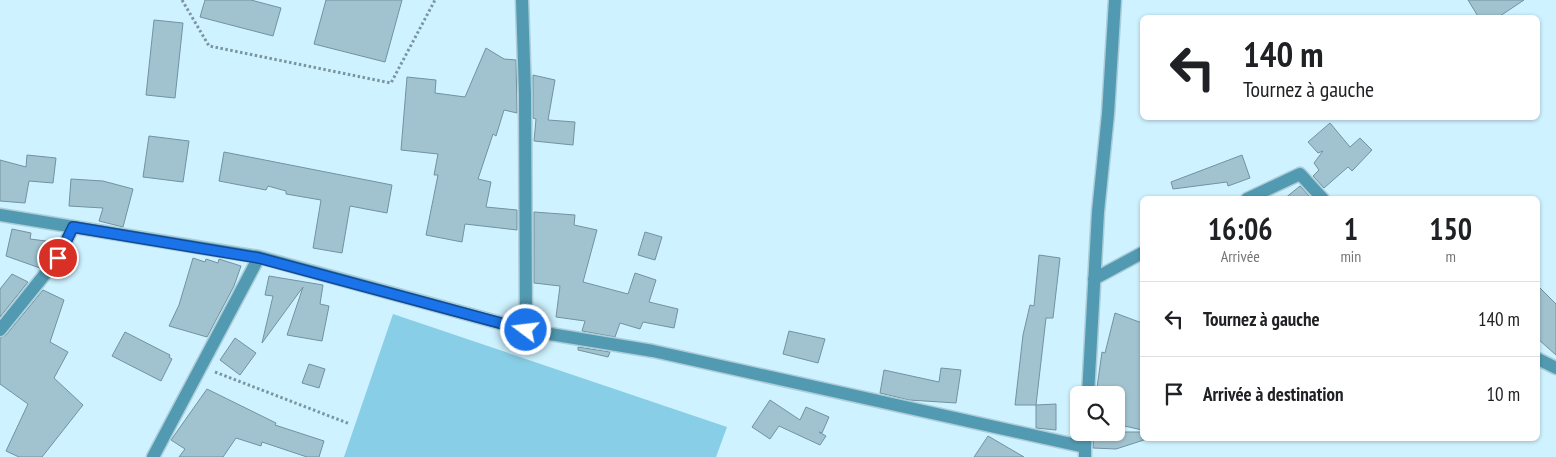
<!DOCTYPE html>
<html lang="fr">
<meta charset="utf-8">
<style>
:root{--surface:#fff;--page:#f2f2f2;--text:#202124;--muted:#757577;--line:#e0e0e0}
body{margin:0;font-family:"PT Sans Narrow",sans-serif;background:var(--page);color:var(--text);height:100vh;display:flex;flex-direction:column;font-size:19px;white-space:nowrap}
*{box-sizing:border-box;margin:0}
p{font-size:16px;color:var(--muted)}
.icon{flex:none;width:28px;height:28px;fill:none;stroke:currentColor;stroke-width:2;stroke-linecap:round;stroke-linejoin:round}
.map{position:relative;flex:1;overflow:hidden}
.drawer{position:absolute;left:1140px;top:196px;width:400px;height:245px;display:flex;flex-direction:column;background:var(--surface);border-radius:8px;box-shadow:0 1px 4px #0004}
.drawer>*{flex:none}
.guide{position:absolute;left:1140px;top:15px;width:400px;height:105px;border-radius:8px;box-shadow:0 1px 4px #0004;background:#fff;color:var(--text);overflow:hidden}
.fabs{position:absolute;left:1070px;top:386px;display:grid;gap:10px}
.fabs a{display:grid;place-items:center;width:55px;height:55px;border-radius:8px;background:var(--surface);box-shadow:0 1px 4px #0004;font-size:25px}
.pin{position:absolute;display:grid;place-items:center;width:42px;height:42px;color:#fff;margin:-21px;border:2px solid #fff;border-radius:50%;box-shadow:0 1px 5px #0007}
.me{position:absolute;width:55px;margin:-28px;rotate:285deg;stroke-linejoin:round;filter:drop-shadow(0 0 4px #0008)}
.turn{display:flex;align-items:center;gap:18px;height:105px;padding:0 20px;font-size:22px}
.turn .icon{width:65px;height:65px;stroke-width:2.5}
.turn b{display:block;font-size:35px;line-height:42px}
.eta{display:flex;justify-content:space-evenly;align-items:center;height:85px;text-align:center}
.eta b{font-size:30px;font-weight:800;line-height:35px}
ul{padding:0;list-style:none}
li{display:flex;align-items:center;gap:15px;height:75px;padding:0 20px;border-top:1px solid var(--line)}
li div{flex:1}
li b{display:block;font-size:19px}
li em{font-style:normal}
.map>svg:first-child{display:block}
.green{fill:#87cee6}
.building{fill:#a1c3d0;stroke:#72929e}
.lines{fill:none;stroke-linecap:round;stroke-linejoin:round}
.street-casing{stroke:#adcdd8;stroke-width:15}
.path{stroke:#7c969f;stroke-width:3;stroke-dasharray:2.5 2.5;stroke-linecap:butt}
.street{stroke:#529ab2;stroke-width:12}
.route-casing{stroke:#114b97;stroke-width:12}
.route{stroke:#1a73e8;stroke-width:9}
</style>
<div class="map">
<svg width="1556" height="457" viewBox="0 0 1556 457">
<rect width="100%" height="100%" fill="#cef2ff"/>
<path class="green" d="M393,314L727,427L716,457H344Z"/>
<path class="building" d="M205,0H251L281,8L273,36L200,17Z
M326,0H402L385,62L314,44Z
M1468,0H1524L1497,18H1479Z
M154,20L183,23L175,98L146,95Z
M486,48L504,59L516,60L517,113L504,110L496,136L493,134L478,179L491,182L486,207L517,210V230L465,224L462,242L426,235L438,175H434L438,154L401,150L407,77L436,80L435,93L465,97Z
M533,75L555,80L548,120L575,122L573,145L534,141L536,119L533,118Z
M1330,123L1350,147L1360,138L1372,150L1352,171L1348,167L1324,188L1313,176L1319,170L1314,163L1323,151L1318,153L1308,142Z
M149,136L189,141L183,182L143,177Z
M224,152L392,185L387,213L350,206L342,253L313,248L321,200L286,194V191L268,186L266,190L219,181Z
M27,155L56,158L53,183L29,181L25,203L0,201V160L26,167Z
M1242,155L1250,178L1228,186L1227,182L1173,189L1171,182Z
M71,179L103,181L133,189L123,227L99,221L103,208L69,206Z
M1300,186L1311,198L1284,199Z
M534,212L575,215L574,225L597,230L583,282L628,294L635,273L656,280L649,302L678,309L674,328L643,322L640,329L620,323L615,337L582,331L585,321L556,317L560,286L534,283Z
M12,229L31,233L30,239L54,242L51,254L40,268L6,256Z
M645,232L662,237L655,260L638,255Z
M1039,255L1060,258L1053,318H1046L1036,405H1015L1023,335L1030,305L1034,306Z
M193,258L205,262L206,259L218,263L219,259L241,266L234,286L207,337L169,326L179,305Z
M12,274L28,282L0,317V289Z
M269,276L323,285L320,304L329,306L322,341L287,335L303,287L262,343L273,296L265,295Z
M1538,286L1556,304V355L1538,339Z
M43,290L64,300L50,342L68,352L54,378L83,405L42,457H19L6,451L28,404L0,384V338L6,335Z
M1115,313L1142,323V430L1116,424V395H1096L1102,352L1105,353Z
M789,331L825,339L818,363L783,354Z
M125,332L170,355L169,357L172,359L161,381L112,356Z
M235,338L256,353L240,375L220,360Z
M578,347L610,352L608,357L578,350Z
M309,364L325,369L319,388L302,383Z
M941,368L961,370L956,403L909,400L880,393L884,370L939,382Z
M207,389L276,423L275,425L324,441L319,457H307L262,442L261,446L236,438L223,457H179L185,449L171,440Z
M770,400L800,420L806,407L829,417L822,433L819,432L826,436L820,445L779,426L770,439L752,427Z
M1056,404V430L1036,428V405Z
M1094,432H1142V439H1147L1116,449L1093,448Z
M988,436L1024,457H974Z"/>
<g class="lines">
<defs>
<path id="street" d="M522,0L525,94L526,330
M1247,199L1300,174L1323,199
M0,215L259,257L526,330L653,351L1085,447V457
M1094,279L1142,253
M0,330L58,258L73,227
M1538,359L1556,368
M1088,395L1098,212L1108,114L1115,0
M1085,447L1086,432
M153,457L259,257"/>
</defs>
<use href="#street" class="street-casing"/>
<path class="path" d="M182,0L209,46L391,83L435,0
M215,372L350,424"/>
<use href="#street" class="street"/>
</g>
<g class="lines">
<defs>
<path id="route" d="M58,258L73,227L259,258L526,330"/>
</defs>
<use href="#route" class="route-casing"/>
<use href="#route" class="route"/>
</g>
</svg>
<div class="fabs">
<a><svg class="icon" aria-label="search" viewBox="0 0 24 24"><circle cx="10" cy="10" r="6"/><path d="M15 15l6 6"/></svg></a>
</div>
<div class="pin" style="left:58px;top:258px;background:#d93025"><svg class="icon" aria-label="arrive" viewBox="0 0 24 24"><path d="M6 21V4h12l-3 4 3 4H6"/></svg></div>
<svg class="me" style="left:526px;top:330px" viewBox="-20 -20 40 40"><circle r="17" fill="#1a73e8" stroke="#fff" stroke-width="3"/><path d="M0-11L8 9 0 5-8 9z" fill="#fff"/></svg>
<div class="guide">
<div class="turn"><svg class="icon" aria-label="left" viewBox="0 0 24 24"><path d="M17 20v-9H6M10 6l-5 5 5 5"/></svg><div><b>140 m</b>Tournez à gauche</div></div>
</div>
<section class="drawer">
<div class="eta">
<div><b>16:06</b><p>Arrivée</p></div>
<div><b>1</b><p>min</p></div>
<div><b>150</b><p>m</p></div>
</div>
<ul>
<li><svg class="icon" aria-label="left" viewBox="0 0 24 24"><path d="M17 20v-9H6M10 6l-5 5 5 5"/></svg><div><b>Tournez à gauche</b></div><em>140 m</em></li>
<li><svg class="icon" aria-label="arrive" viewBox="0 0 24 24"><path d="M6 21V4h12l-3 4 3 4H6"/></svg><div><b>Arrivée à destination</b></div><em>10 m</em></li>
</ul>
</section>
</div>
